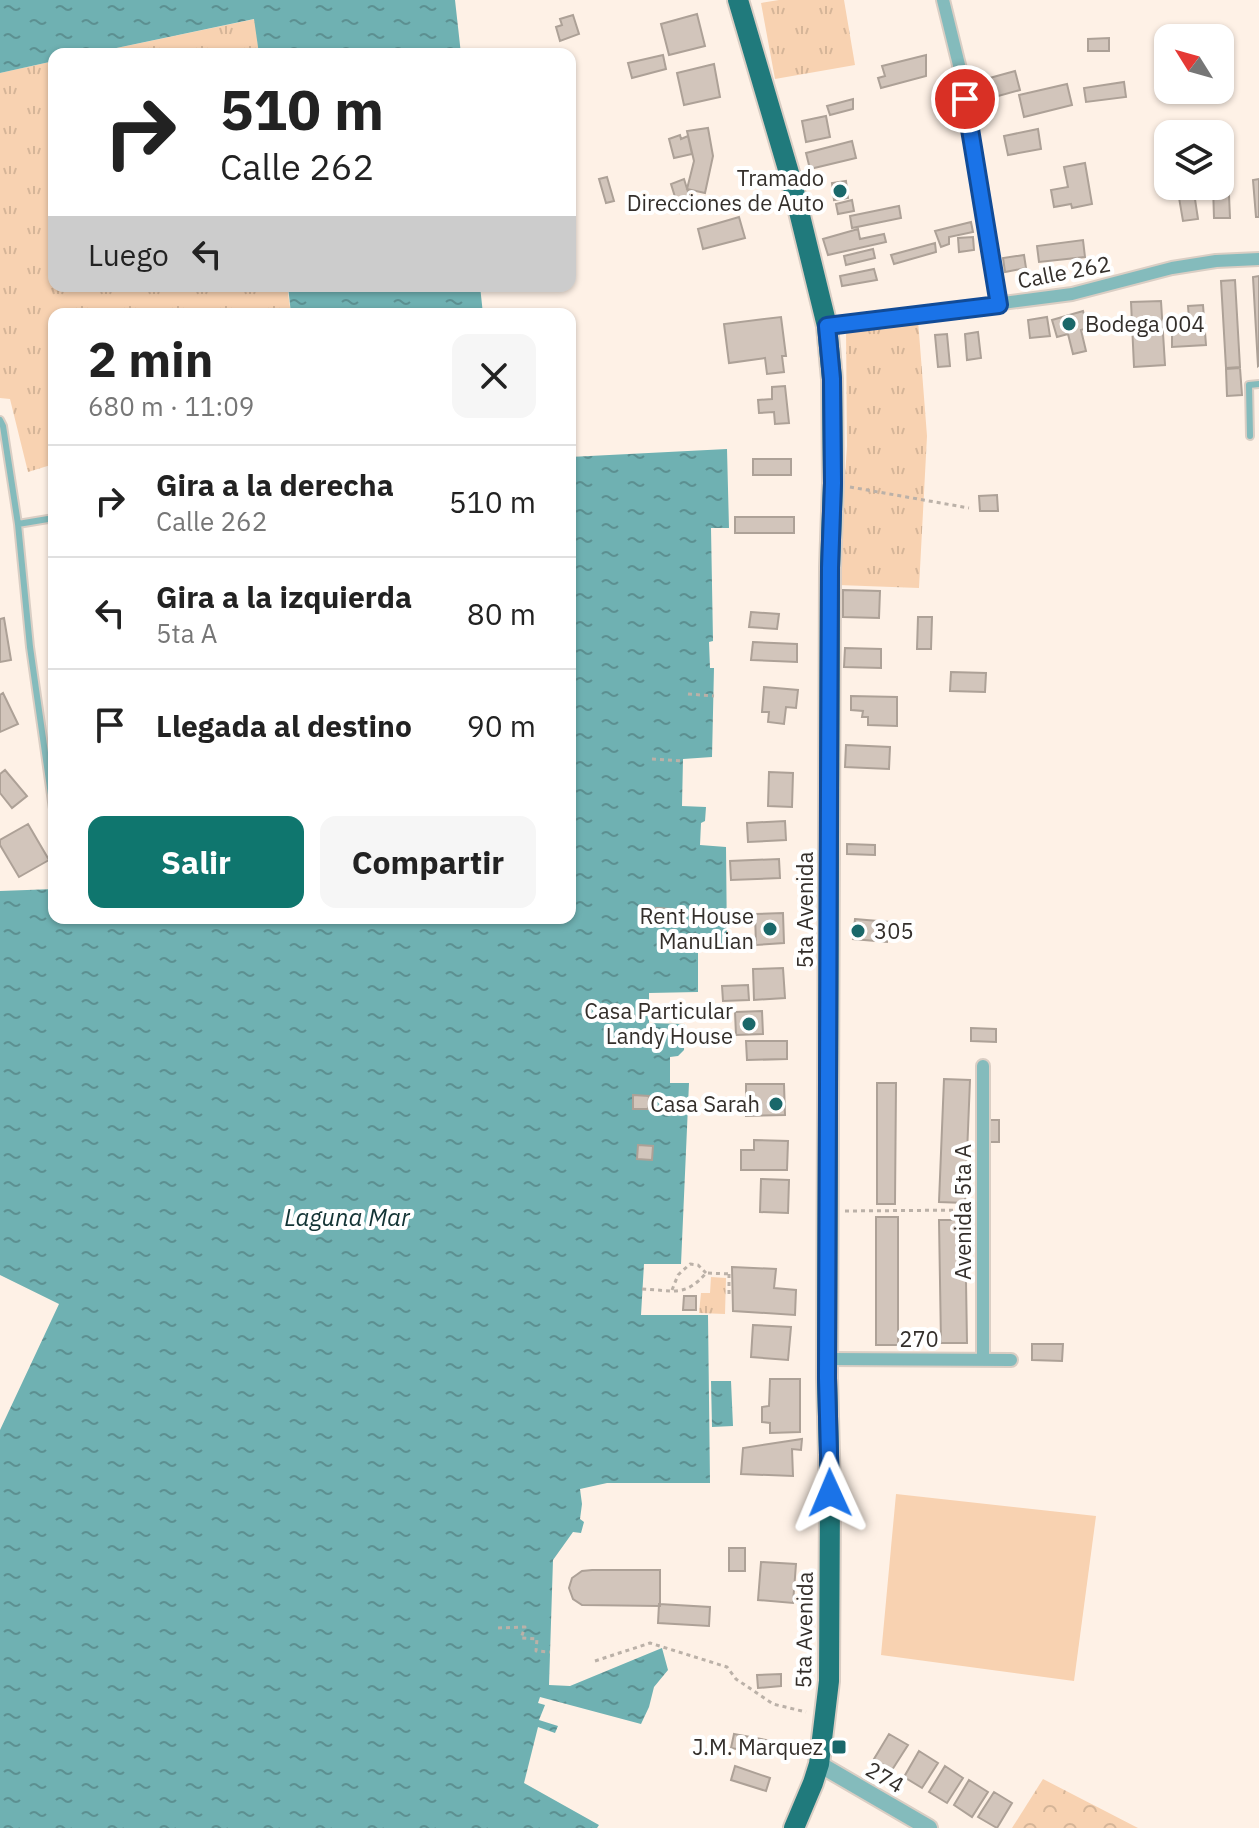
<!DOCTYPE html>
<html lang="es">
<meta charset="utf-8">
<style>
:root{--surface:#fff;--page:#f6f6f6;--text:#222;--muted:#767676;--line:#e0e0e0;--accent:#0f766e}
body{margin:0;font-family:"IBM Plex Sans",sans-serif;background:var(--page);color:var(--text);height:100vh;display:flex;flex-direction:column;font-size:30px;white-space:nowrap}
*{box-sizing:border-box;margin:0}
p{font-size:26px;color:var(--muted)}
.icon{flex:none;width:44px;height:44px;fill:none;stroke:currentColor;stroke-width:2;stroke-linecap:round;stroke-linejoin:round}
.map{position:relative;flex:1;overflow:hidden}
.side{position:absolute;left:48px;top:308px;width:528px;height:616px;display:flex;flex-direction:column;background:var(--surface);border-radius:16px;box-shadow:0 2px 6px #0004}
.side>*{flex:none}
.hud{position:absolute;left:48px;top:48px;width:528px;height:244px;border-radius:16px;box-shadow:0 2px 6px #0004;background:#fff;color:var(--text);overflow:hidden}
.needle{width:52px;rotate:307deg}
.tools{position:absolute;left:1154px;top:24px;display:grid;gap:16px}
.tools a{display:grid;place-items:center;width:80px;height:80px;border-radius:16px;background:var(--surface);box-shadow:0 2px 6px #0004;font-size:40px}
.pin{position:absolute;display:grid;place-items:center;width:68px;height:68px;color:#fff;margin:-34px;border:4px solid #fff;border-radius:50%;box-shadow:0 2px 8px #0007}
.me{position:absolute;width:88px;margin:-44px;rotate:359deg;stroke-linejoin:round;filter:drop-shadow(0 0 6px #0008)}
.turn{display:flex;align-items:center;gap:28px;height:168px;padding:0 40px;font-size:36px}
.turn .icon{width:104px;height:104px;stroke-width:2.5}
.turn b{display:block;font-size:56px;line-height:68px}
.then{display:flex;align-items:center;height:76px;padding:0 40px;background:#0003;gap:16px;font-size:30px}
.round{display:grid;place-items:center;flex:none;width:84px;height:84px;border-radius:16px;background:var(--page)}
.headline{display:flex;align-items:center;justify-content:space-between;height:136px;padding:0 40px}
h1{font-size:48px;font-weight:700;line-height:60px}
.button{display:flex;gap:16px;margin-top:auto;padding:16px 40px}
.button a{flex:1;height:92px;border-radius:16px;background:var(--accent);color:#fff;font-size:32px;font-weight:700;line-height:92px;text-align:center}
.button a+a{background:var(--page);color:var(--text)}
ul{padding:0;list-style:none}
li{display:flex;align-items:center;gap:24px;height:112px;padding:0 40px;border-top:2px solid var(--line)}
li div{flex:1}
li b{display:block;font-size:30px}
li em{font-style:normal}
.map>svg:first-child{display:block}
.grass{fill:url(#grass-tufts)}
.forest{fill:url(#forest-crowns)}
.garden{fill:#f8d2b1}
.water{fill:url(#water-ripples)}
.building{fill:#d2c5bb;stroke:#ada197;stroke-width:2}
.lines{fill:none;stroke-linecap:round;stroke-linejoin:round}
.service-casing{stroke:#dacec4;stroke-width:10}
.minor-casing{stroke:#dacec4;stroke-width:16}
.tertiary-casing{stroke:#dacec4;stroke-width:20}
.trunk-casing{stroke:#dacec4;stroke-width:24}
.path{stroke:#bbb1a8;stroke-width:3;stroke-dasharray:4 4;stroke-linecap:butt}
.service{stroke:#84bbbc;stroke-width:6}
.minor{stroke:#84bbbc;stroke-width:12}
.tertiary{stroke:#84bbbc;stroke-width:16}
.trunk{stroke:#207a7c;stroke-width:20}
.route-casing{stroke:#114b97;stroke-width:20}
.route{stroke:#1a73e8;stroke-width:14}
.poi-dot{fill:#1a686a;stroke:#fff;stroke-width:3}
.labels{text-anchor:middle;stroke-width:8;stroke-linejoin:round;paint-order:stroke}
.poi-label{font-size:22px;fill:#342f2b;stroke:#fff;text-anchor:end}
.street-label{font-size:22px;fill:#342f2b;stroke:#fff}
.water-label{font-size:24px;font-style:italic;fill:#123334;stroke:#fff}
</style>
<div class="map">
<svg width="1259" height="1828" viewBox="0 0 1259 1828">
<defs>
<pattern id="grass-tufts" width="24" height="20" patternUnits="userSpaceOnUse" patternTransform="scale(2)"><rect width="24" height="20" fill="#f8d2b1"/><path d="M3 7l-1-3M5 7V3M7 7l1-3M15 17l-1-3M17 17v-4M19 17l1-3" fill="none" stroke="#d5b598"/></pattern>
<pattern id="forest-crowns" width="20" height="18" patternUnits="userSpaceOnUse" patternTransform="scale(2)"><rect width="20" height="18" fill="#f8d2b1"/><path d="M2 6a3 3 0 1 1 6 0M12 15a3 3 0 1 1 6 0" fill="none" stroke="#d5b598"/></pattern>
<pattern id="water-ripples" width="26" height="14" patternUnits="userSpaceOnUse" patternTransform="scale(2)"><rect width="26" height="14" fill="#6fb1b2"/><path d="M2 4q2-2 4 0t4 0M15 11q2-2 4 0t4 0" fill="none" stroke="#5c9091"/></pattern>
</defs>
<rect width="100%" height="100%" fill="#fef1e6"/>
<path class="grass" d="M779,0H844L855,65L775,79L761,3Z
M255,19L259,54H88Z
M54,61V286H287L291,314H54V464L28,472L10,399L0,398V73Z
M918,320L927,436L919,588L838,585L847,446L846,328Z
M711,1277L726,1278L725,1314L699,1313L701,1293H710Z"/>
<path class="forest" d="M1043,1779L1138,1828H1012Z"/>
<path class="garden" d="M896,1494L1096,1516L1074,1681L881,1655Z"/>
<path class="water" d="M0,0H455L461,54H259L254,19L88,54H54V61L0,73Z
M288,286H480L483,314H291Z
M727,449L729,528H711L713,641L709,642L710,668H714L712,757L683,759L682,806L706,807L705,821L701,823L700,845L726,847L727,947L698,951V992L649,993V1023L685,1024L684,1050L678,1056L670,1057V1083H689L681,1264H644L641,1315H708L710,1483H607L580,1489L582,1504L580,1519L584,1522L581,1533L573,1532L553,1560L549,1685L570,1686L662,1648L668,1670L654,1687L649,1707L641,1724L540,1697L538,1703L545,1705L539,1720L558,1726L555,1733L538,1727L524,1783L599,1825L597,1828H0V1430L59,1304L0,1275V891L54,889V918H570V457Z
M731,1381L733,1426L712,1427L711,1381Z"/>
<path class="building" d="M697,14L705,46L669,55L661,24Z
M573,15L579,34L560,41L556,27L562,25L560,19Z
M1109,38V51H1088V39Z
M663,55L666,69L632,78L628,63Z
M926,55V76L881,88L878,78L885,76L882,66Z
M714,64L720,97L684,105L677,73Z
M1015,71L1020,90L991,98L986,79Z
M1124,82L1126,97L1086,102L1084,88Z
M1067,84L1072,105L1024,117L1019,95Z
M853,99V109L830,115L827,106Z
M826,116L830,137L806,142L802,121Z
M708,128L713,156L705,193L687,189L694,161L687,131Z
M1038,129L1041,149L1008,155L1004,136Z
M680,135L681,139L688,136L692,154L674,158L669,139Z
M852,141L856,158L810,169L806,153Z
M1085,163L1092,204L1072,208L1071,204L1054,207L1051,190L1068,187L1064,167Z
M1220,172H1228L1230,218H1214L1213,186H1220Z
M607,177L614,201L606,203L599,179Z
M684,179L693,208L680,213L671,184Z
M1259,179V217H1256L1253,180Z
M846,181L848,198L834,200L832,183Z
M1177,186H1193L1198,219L1183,221Z
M852,200L854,211L838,214L836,204Z
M899,206L901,218L852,228L850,216Z
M739,217L745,238L703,249L698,229Z
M971,222L973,232L949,237V244L941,247L935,231Z
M858,229L860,239L884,234L886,242L828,255L823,239Z
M973,237L974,250L959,252L958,238Z
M1083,240L1085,257L1039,262L1037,246Z
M935,243L936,252L894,264L891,255Z
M873,249L875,258L846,265L844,256Z
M1024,255L1026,268L1005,272L1003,258Z
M874,269L877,280L842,286L840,276Z
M1259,276V365L1258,366L1253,277Z
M1235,280L1240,367L1226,368L1221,281Z
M1161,301L1165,365L1134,367L1131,302Z
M1203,305L1206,345L1172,347V333L1190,332L1188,306Z
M1083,311L1088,328L1081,330L1086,351L1073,354L1068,334L1057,337L1052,320Z
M781,317L786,356H782L784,372L767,374L765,358L729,363L724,324Z
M1047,317L1050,336L1030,338L1028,320Z
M978,332L981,358L967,360L965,334Z
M947,334L950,366L938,367L935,335Z
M1240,368L1242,395L1227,396L1226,369Z
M785,386L789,423L775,424L774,412L759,413L758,400L772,399V387Z
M753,459H791V475H753Z
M997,495L998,511H980L979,496Z
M735,517H794V533H735Z
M843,590L880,591L879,618L843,617Z
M751,612L779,614L777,629L749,627Z
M918,617H932L931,649H917Z
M4,618L11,660L0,662V619Z
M753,642L797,644V662L751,660Z
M845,648L881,649V668L844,667Z
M951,672L986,673L985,692L950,691Z
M764,687L798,690L796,708L786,707L784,724L768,722L769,712H762Z
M3,693L18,724L0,732V695Z
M851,696L897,697V726L868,725V717H862L863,711L851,710Z
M846,745L890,747L889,769L845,767Z
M5,770L27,796L12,808L0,793V774Z
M769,772L793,773L792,807L768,806Z
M785,821L786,840L748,842L747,823Z
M28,824L49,860L19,877L0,845V840Z
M847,844L875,845V855L847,854Z
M779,859L780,878L731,880L730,861Z
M656,908L671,909V922L655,921Z
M783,913L784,943L756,945L755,914Z
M855,919L889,922L887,942L853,939Z
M783,968L785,998L754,1000L753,969Z
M748,985L749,1000L723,1001L722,986Z
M762,1011L763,1034L736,1035L735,1012Z
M971,1028L996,1029V1042L971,1041Z
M746,1041H787V1059L747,1060Z
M944,1079L970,1080L965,1203L939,1202Z
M877,1083H896L895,1204H877Z
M746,1084H784L785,1115L746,1116Z
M633,1095L649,1096L648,1109H633Z
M987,1120H999V1142H987Z
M754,1140L788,1141L787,1170H741V1150H754Z
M638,1145L653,1146L652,1160L637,1159Z
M761,1179L789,1180L788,1213L760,1212Z
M876,1217H898V1345H876Z
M939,1220H965L967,1343H941Z
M732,1267L776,1269L774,1288L796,1290L795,1315L733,1311Z
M684,1296H696V1310H683Z
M753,1325L791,1327L788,1360L751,1357Z
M1032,1344H1063L1062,1361L1032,1360Z
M770,1379H800V1432L770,1433V1423L762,1422V1407L769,1406Z
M802,1439L801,1450L792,1449L793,1476L741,1474L743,1448Z
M729,1548H745V1571H729Z
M761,1562L796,1564L793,1603L758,1600Z
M592,1570H660V1606L582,1605L573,1599L569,1588L572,1578L582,1571Z
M659,1604L710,1607L709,1626L658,1623Z
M781,1674V1686L758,1688L757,1675Z
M734,1734L777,1742L774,1756L731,1748Z
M889,1734L908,1745L892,1770L874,1759Z
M919,1751L938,1763L922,1788L904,1777Z
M735,1766L770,1778L766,1791L731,1780Z
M945,1766L963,1778L947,1803L929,1792Z
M969,1780L988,1792L972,1817L954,1805Z
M994,1792L1012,1803L997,1828L978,1817Z"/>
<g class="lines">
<defs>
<path id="service" d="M0,420L3,426L18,524L30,647L54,816
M1250,436L1249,385L1259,384
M18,524L54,518"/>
<path id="minor" d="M943,0L960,69L999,305
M827,326L1072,294L1172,268L1216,261L1259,259
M827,1359L1011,1360
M983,1359V1066"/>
<path id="tertiary" d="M819,1764L929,1828"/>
<path id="trunk" d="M738,0L792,183L827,326L832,379L833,483L830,568L827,1378L830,1493L829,1681L819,1764L813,1783L794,1828"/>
</defs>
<use href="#service" class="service-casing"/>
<use href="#minor" class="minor-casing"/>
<use href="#tertiary" class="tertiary-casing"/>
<use href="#trunk" class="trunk-casing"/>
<path class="path" d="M850,487L969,508
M688,694L714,696
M652,759L683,761
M845,1211L969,1210
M729,1274V1297
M642,1289C672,1290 685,1298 706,1273L732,1274
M672,1290L678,1275L690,1264L698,1265L706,1273
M498,1628L525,1627L521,1638L537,1639L536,1651L550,1652
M595,1661L650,1643L727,1667L736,1679L773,1704L806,1712"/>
<use href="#service" class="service"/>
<use href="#minor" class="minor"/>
<use href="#tertiary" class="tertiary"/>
<use href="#trunk" class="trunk"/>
</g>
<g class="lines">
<defs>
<path id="route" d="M830,1493L827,1378L829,789L830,568L833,483L832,379L827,326L999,305L965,99"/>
</defs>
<use href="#route" class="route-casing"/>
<use href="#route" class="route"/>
</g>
<g class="poi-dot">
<circle cx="840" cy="191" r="8"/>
<circle cx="1069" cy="324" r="8"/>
<circle cx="770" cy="929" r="8"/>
<circle cx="858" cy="931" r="8"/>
<circle cx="749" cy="1024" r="8"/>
<circle cx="776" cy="1104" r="8"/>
<rect x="831" y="1739" width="16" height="16" rx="4"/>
</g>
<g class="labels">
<g class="poi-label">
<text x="824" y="186">Tramado<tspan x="824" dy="25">Direcciones de Auto</tspan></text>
<text x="1085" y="332" text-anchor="start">Bodega 004</text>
<text x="754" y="924">Rent House<tspan x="754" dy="25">ManuLian</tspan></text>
<text x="874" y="939" text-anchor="start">305</text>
<text x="733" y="1019">Casa Particular<tspan x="733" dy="25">Landy House</tspan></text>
<text x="760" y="1112">Casa Sarah</text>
<text x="823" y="1755">J.M. Marquez</text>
</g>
<g class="street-label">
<text transform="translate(1064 272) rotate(-11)" y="8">Calle 262</text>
<text transform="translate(805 910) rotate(-90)" y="8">5ta Avenida</text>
<text transform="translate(963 1212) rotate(-90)" y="8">Avenida 5ta A</text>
<text x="919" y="1347">270</text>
<text transform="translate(804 1630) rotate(-89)" y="8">5ta Avenida</text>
<text transform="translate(885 1777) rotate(30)" y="8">274</text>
</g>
<g class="water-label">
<text x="347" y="1226">Laguna Mar</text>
</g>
</g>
</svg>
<div class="tools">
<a><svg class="needle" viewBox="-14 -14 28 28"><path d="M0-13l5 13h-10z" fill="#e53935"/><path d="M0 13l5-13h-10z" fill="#767676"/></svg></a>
<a><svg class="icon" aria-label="layers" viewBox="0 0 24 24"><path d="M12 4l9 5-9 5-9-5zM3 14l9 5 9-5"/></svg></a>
</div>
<div class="pin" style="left:965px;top:99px;background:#d93025"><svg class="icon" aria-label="arrive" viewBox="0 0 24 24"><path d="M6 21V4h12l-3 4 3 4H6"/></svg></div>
<svg class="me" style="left:830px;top:1493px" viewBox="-20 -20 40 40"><path d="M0-17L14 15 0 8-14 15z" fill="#1a73e8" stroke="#fff" stroke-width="4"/></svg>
<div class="hud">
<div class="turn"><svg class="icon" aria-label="right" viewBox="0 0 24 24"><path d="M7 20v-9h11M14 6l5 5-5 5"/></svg><div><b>510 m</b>Calle 262</div></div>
<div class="then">Luego<svg class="icon" aria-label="left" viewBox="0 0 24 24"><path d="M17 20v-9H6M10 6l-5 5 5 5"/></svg></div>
</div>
<section class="side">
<div class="headline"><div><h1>2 min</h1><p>680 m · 11:09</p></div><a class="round"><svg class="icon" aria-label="close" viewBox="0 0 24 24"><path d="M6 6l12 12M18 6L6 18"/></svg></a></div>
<ul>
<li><svg class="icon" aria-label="right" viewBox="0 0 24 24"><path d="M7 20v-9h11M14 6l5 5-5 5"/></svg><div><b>Gira a la derecha</b><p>Calle 262</p></div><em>510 m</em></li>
<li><svg class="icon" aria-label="left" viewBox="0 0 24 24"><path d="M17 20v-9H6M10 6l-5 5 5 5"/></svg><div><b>Gira a la izquierda</b><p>5ta A</p></div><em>80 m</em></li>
<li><svg class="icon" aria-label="arrive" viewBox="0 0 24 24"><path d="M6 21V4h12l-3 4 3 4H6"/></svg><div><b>Llegada al destino</b></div><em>90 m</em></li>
</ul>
<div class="button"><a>Salir</a><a>Compartir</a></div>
</section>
</div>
